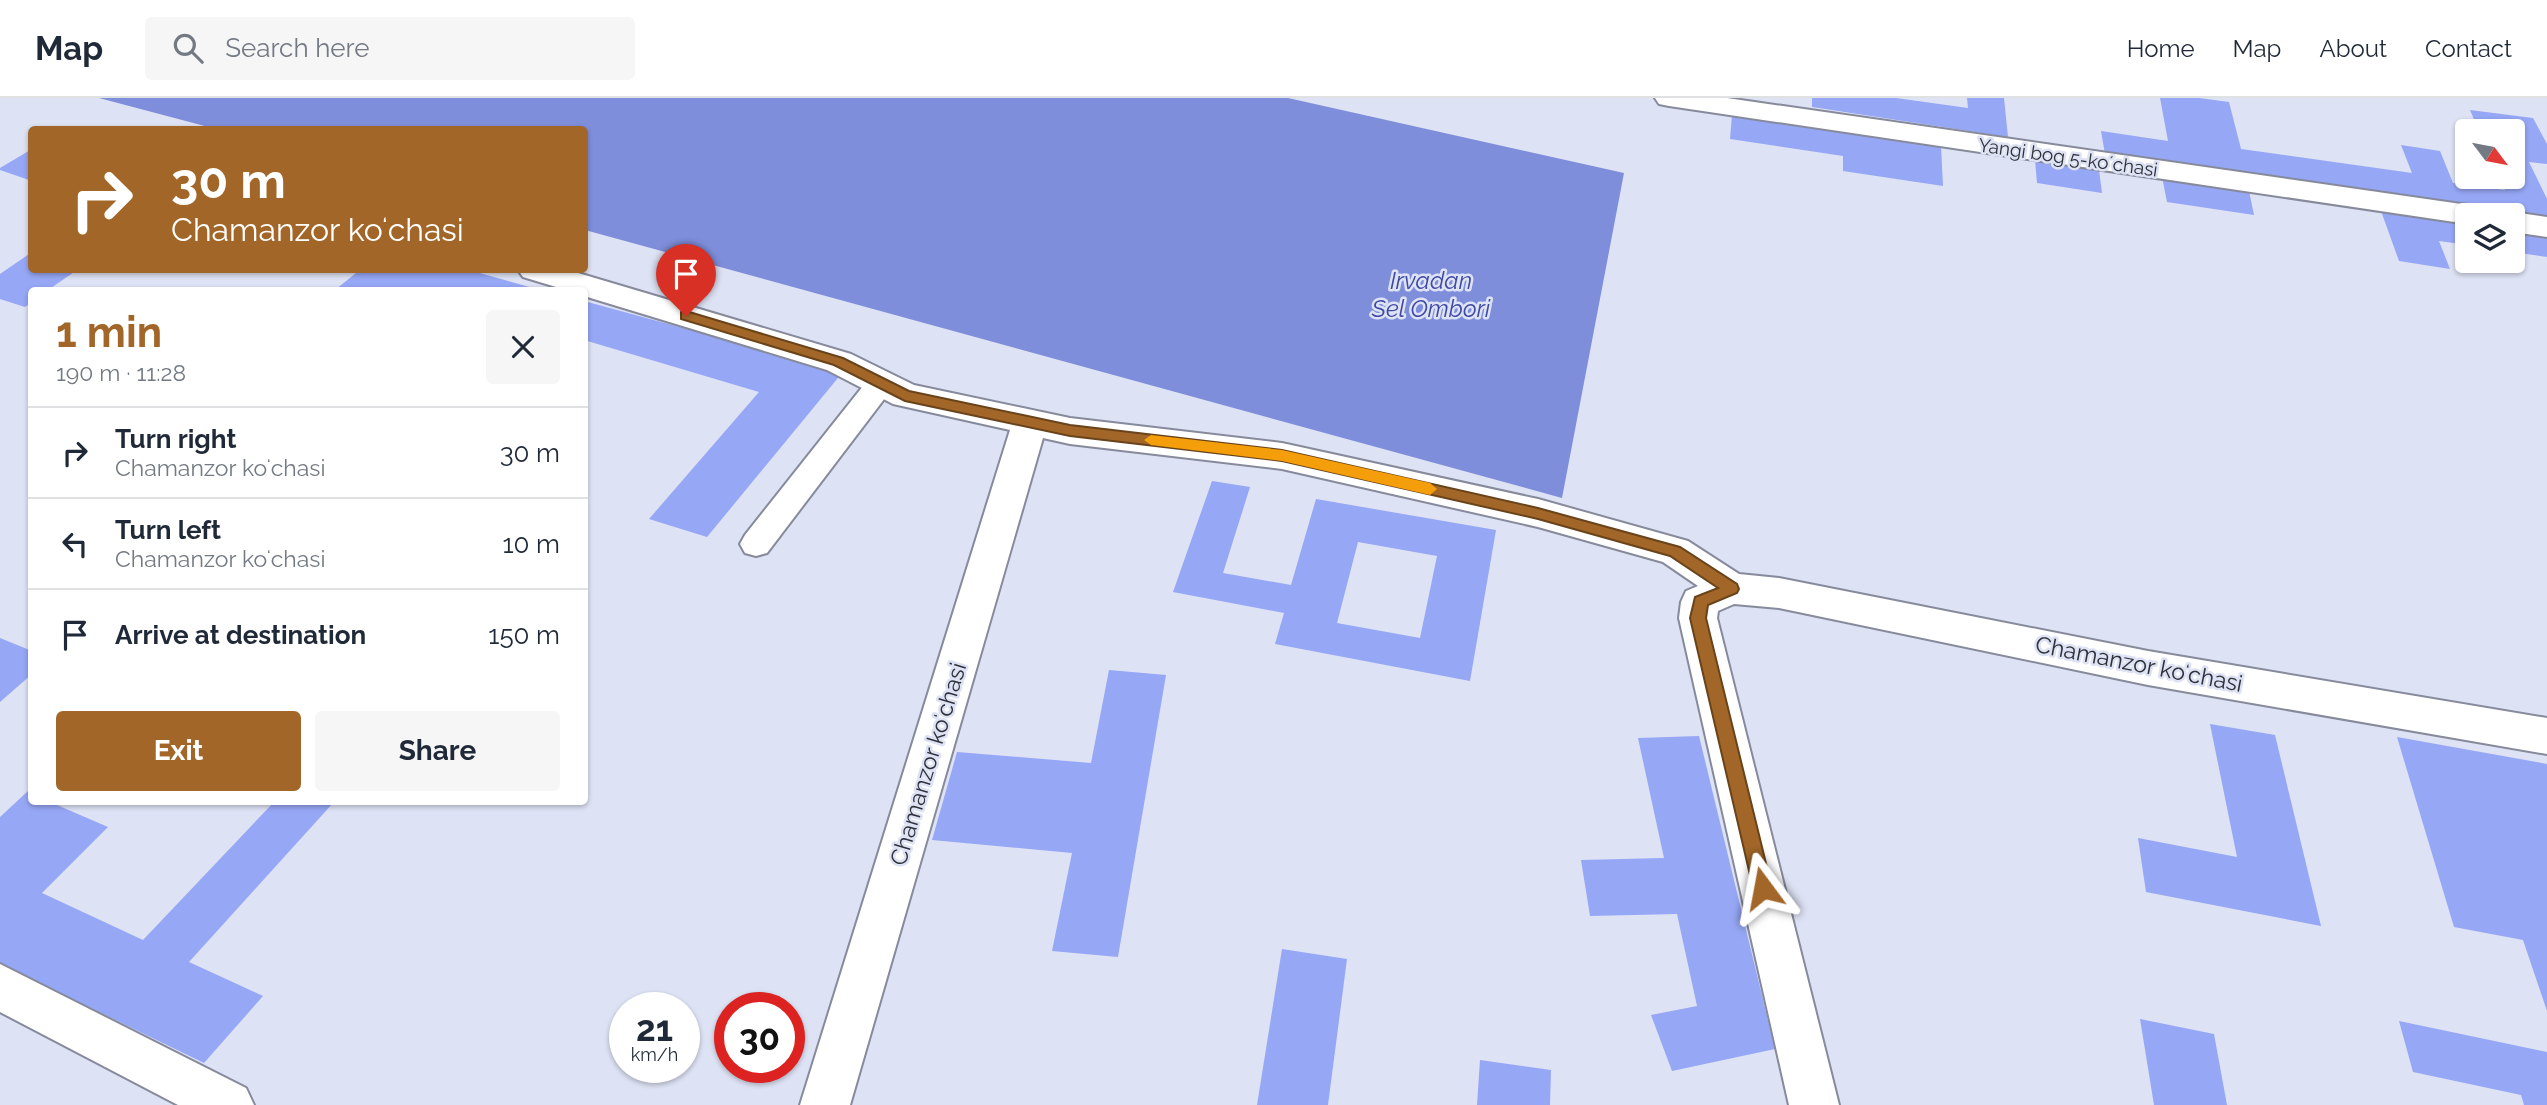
<!DOCTYPE html>
<meta charset="utf-8">
<style>
:root{--surface:#fff;--page:#f6f6f7;--text:#1f2937;--muted:#747a83;--line:#e0e1e3;--accent:#a26728}
body{margin:0;font-family:Raleway,sans-serif;background:var(--page);color:var(--text);height:100vh;display:flex;flex-direction:column;font-size:26px;white-space:nowrap}
*{box-sizing:border-box;margin:0}
p{font-size:23px;color:var(--muted)}
.icon{flex:none;width:38px;height:38px;fill:none;stroke:currentColor;stroke-width:2;stroke-linecap:round;stroke-linejoin:round}
.map{position:relative;flex:1;overflow:hidden}
.details{position:absolute;left:28px;top:189px;width:560px;height:518px;display:flex;flex-direction:column;background:var(--surface);border-radius:7px;box-shadow:0 2px 5px #0004}
.details>*{flex:none}
.guide{position:absolute;left:28px;top:28px;width:560px;height:147px;border-radius:7px;box-shadow:0 2px 5px #0004;background:#a26728;color:#fff;overflow:hidden}
.needle{width:46px;rotate:122deg}
.buttons{position:absolute;left:2455px;top:21px;display:grid;gap:14px}
.buttons a{display:grid;place-items:center;width:70px;height:70px;border-radius:7px;background:var(--surface);box-shadow:0 2px 5px #0004;font-size:35px}
.speed{position:absolute;left:609px;top:894px;display:flex;gap:14px;font-size:35px;font-weight:700;text-align:center}
.speed>*{display:grid;place-content:center;width:91px;height:91px;border-radius:50%;background:var(--surface);box-shadow:0 2px 5px #0004;line-height:1}
.speed small{font-size:18px;font-weight:400}
.speed .limit{border:10px solid #d22;background:#fff;color:#111}
.pin{position:absolute;display:grid;place-items:center;width:60px;height:60px;color:#fff;margin:-72px -30px;border-radius:50% 50% 50% 0;rotate:-45deg;box-shadow:0 0 7px #0007}
.pin .icon{rotate:45deg}
.me{position:absolute;width:77px;margin:-38px;rotate:347deg;stroke-linejoin:round;filter:drop-shadow(0 0 5px #0008)}
.turn{display:flex;align-items:center;gap:24px;height:147px;padding:0 28px;font-size:32px}
.turn .icon{width:91px;height:91px;stroke-width:2.5}
.turn b{display:block;font-size:49px;line-height:60px}
.round{display:grid;place-items:center;flex:none;width:74px;height:74px;border-radius:7px;background:var(--page)}
.head{display:flex;align-items:center;justify-content:space-between;height:119px;padding:0 28px}
h1{font-size:42px;font-weight:700;line-height:52px;color:var(--accent)}
.cta{display:flex;gap:14px;margin-top:auto;padding:14px 28px}
.cta a{flex:1;height:80px;border-radius:7px;background:var(--accent);color:#fff;font-size:28px;font-weight:700;line-height:80px;text-align:center}
.cta a+a{background:var(--page);color:var(--text)}
ul{padding:0;list-style:none}
li{display:flex;align-items:center;gap:21px;height:91px;padding:0 28px;border-top:2px solid var(--line)}
li div{flex:1}
li b{display:block;font-size:26px}
li em{font-style:normal}
header{display:flex;align-items:center;gap:42px;box-sizing:border-box;height:98px;padding:0 35px;background:var(--surface);border-bottom:2px solid var(--line)}
header strong{font-size:33px}
nav{display:flex;gap:38px;margin-inline-start:auto;font-size:24px}
.search{width:490px;height:63px;background:var(--page);display:flex;align-items:center;gap:18px;box-sizing:border-box;padding:0 24px;border-radius:7px;color:var(--muted);font-size:26px}
.map>svg:first-child{display:block}
.water{fill:#7e8edb}
.building{fill:#96a7f6;fill-rule:evenodd}
.lines{fill:none;stroke-linecap:round;stroke-linejoin:round}
.service-casing{stroke:#868a9b;stroke-width:4}
.minor-casing{stroke:#868a9b;stroke-width:4}
.service{fill:#fff;fill-rule:evenodd}
.minor{fill:#fff;fill-rule:evenodd}
.route{fill:#a26728;stroke:#69431a;stroke-width:2}
.slow{fill:#f59e0b}
.labels{text-anchor:middle;stroke-width:5;stroke-linejoin:round;paint-order:stroke}
.far-street-label{font-size:19px;fill:#2f3138;stroke:#dde2f4}
.street-label{font-size:23px;fill:#2f3138;stroke:#dde2f4}
.water-label{font-size:24px;font-style:italic;fill:#3e49a4;stroke:#dde2f4}
</style>
<header>
<strong>Map</strong>
<div class="search"><svg class="icon" aria-label="search" viewBox="0 0 24 24"><circle cx="10" cy="10" r="6"/><path d="M15 15l6 6"/></svg>Search here</div>
<nav><a>Home</a><a>Map</a><a>About</a><a>Contact</a></nav>
</header>
<div class="map">
<svg width="2547" height="1007" viewBox="0 0 2547 1007">
<rect width="100%" height="100%" fill="#dde2f4"/>
<path class="water" d="M99,0H1288L1624,75L1562,400L585,132L584,32L216,31Z"/>
<path class="building" d="M1812,0H1896L1968,10L1967,0H2004L2008,39L1812,9Z
M2160,0H2199L2229,4L2241,51L2412,75L2401,47L2440,53L2453,85L2505,92L2499,79H2513V33H2479L2470,12L2533,20L2547,46V66L2529,64L2547,101V120L2105,56L2101,33L2168,43Z
M1732,17L1941,48L1943,88L1843,73V58L1730,41Z
M32,51V83L0,72V70Z
M2035,62L2099,72L2102,95L2037,85Z
M2162,79L2249,93L2254,117L2167,104Z
M2381,113L2468,121V147L2439,143L2450,171L2399,163Z
M2513,128L2547,133V159L2513,154Z
M32,154V172H77L48,192H32V204L25,209L0,201V176Z
M346,172H469L540,192H335L356,175Z
M584,203L705,236L842,275L707,439L649,421L759,294L584,242Z
M1212,383L1250,389L1223,475L1291,487L1316,401L1496,432L1470,583L1275,546L1284,515L1173,494ZM1358,444L1437,458L1420,540L1337,525Z
M0,540L32,553V576L0,604Z
M1109,572L1166,577L1118,859L1052,853L1072,755L932,742L957,654L1091,665Z
M2210,626L2275,637L2321,828L2146,794L2138,740L2237,759Z
M1699,638L1775,951L1672,973L1651,917L1697,908L1677,816L1590,818L1581,762L1664,760L1638,640Z
M2397,639L2547,666V913L2523,842L2454,829Z
M28,693L32,695V704H50L108,729L42,795L143,842L274,704H334L189,864L263,898L204,965L0,866V719Z
M1282,851L1347,861L1328,1007H1257Z
M2140,921L2214,936L2227,1007H2154Z
M2399,923L2547,954V1007H2524L2521,997L2413,974Z
M1480,962L1551,972L1550,1007H1477Z"/>
<g class="lines">
<defs>
<path id="service" d="M881,275L891,278L896,285L891,292L767,455L756,458L745,455L740,446L745,437L871,278Z"/>
<path id="minor" d="M1655,0H1727L2468,107L2479,110L2483,117H2468V126L1669,8L1659,6Z
M2513,114L2547,119V139L2513,134V117H2502Z
M518,172H568L851,256L914,287L1070,320L1282,345L1538,401L1688,443L1739,476L1779,480L2148,553L2547,620V656L2148,587L1779,510L1734,506L1718,513L1717,520L1839,1007H1789L1679,520L1681,504L1686,493L1698,488L1663,464L1538,429L1282,371L1070,346L1043,340L850,1007H800L1010,332L893,306L827,272L584,198V192H566L523,179Z
M0,866L246,990L254,1007H178L0,914Z"/>
</defs>
<use href="#service" class="service-casing"/>
<use href="#minor" class="minor-casing"/>
<use href="#service" class="service"/>
<use href="#minor" class="minor"/>
</g>
<path class="route" d="M686,213L843,260L909,293L1070,327L1282,352L1538,410L1680,449L1737,486L1739,491L1737,495L1708,507L1706,520L1772,790L1769,796L1763,799L1756,796L1753,790L1690,520L1695,499L1718,490L1670,458L1538,421L1282,363L1070,338L905,303L834,267L681,221V214Z"/>
<path class="slow" d="M1151,337L1282,352L1430,385L1437,391L1430,397L1282,363L1151,347L1144,342Z"/>
<g class="labels">
<g class="far-street-label">
<text transform="translate(2068 59) rotate(8)" y="7">Yangi bog 5-koʼchasi</text>
</g>
<g class="street-label">
<text transform="translate(2139 566) rotate(11)" y="8">Chamanzor koʻchasi</text>
<text transform="translate(928 666) rotate(-73)" y="8">Chamanzor koʻchasi</text>
</g>
<g class="water-label">
<text x="1431" y="191">Irvadan<tspan x="1431" dy="28">Sel Ombori</tspan></text>
</g>
</g>
</svg>
<div class="buttons">
<a><svg class="needle" viewBox="-14 -14 28 28"><path d="M0-13l5 13h-10z" fill="#e53935"/><path d="M0 13l5-13h-10z" fill="#747a83"/></svg></a>
<a><svg class="icon" aria-label="layers" viewBox="0 0 24 24"><path d="M12 4l9 5-9 5-9-5zM3 14l9 5 9-5"/></svg></a>
</div>
<div class="speed"><div>21<small>km/h</small></div><div class="limit">30</div></div>
<div class="pin" style="left:686px;top:218px;background:#d93025"><svg class="icon" aria-label="arrive" viewBox="0 0 24 24"><path d="M6 21V4h12l-3 4 3 4H6"/></svg></div>
<svg class="me" style="left:1763px;top:790px" viewBox="-20 -20 40 40"><path d="M0-17L14 15 0 8-14 15z" fill="#a26728" stroke="#fff" stroke-width="4"/></svg>
<div class="guide">
<div class="turn"><svg class="icon" aria-label="right" viewBox="0 0 24 24"><path d="M7 20v-9h11M14 6l5 5-5 5"/></svg><div><b>30 m</b>Chamanzor koʻchasi</div></div>
</div>
<section class="details">
<div class="head"><div><h1>1 min</h1><p>190 m · 11:28</p></div><a class="round"><svg class="icon" aria-label="close" viewBox="0 0 24 24"><path d="M6 6l12 12M18 6L6 18"/></svg></a></div>
<ul>
<li><svg class="icon" aria-label="right" viewBox="0 0 24 24"><path d="M7 20v-9h11M14 6l5 5-5 5"/></svg><div><b>Turn right</b><p>Chamanzor koʻchasi</p></div><em>30 m</em></li>
<li><svg class="icon" aria-label="left" viewBox="0 0 24 24"><path d="M17 20v-9H6M10 6l-5 5 5 5"/></svg><div><b>Turn left</b><p>Chamanzor koʻchasi</p></div><em>10 m</em></li>
<li><svg class="icon" aria-label="arrive" viewBox="0 0 24 24"><path d="M6 21V4h12l-3 4 3 4H6"/></svg><div><b>Arrive at destination</b></div><em>150 m</em></li>
</ul>
<div class="cta"><a>Exit</a><a>Share</a></div>
</section>
</div>
